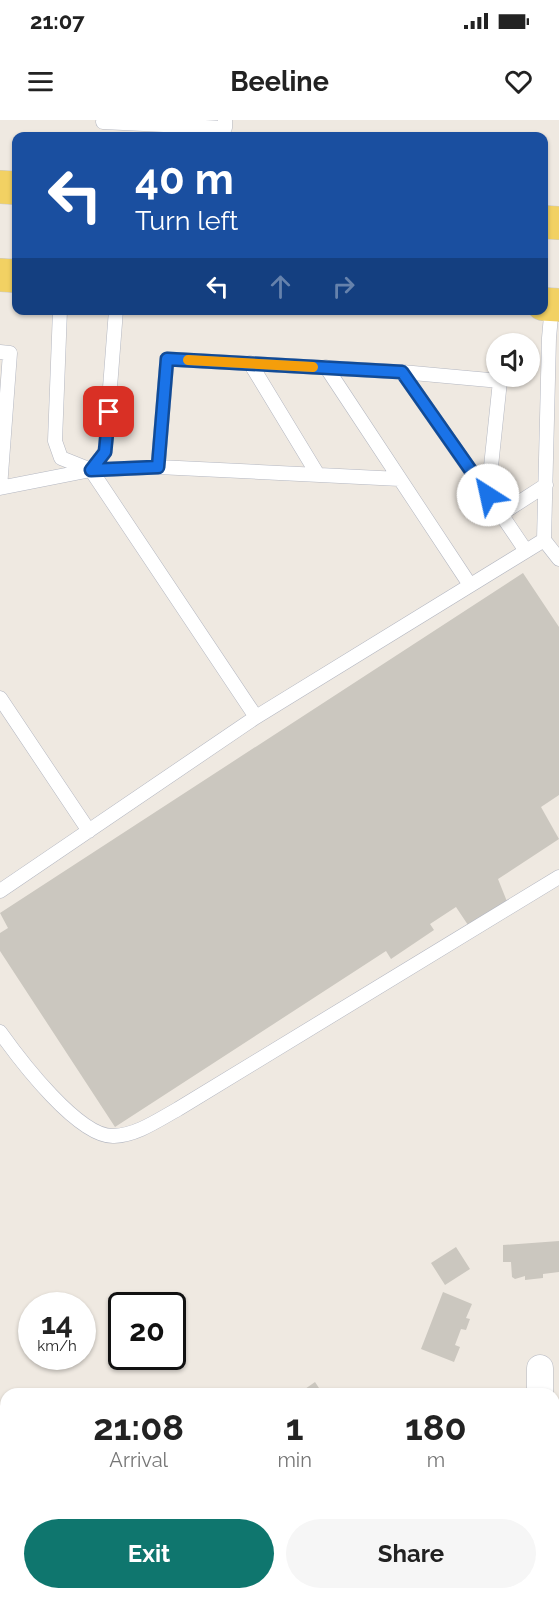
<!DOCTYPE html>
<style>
:root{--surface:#fff;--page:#f6f6f6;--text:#222;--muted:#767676;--accent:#0f766e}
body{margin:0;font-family:Raleway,sans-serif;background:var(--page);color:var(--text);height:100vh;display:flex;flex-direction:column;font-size:22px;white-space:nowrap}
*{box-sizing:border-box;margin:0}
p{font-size:20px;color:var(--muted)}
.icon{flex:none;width:33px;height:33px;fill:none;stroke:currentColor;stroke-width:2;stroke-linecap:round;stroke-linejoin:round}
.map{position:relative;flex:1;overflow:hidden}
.side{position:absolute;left:0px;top:1268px;width:560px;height:212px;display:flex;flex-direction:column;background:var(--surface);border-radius:18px 18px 0 0;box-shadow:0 2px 4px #0004}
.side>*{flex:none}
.top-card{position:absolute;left:12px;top:12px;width:536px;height:183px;border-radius:12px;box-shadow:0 2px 4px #0004;background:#1a4fa0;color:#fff;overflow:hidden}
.controls{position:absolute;left:486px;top:213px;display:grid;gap:12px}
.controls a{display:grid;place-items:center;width:54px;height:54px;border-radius:50%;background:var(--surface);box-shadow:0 2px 4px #0004;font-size:30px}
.speed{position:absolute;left:18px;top:1172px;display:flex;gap:12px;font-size:30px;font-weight:700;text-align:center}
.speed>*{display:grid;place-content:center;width:78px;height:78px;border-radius:50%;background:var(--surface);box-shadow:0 2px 4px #0004;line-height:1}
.speed small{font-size:15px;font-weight:400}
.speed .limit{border:3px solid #111;border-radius:9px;background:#fff;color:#111}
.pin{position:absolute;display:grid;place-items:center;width:51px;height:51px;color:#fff;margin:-26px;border-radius:12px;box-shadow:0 3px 9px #0006}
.me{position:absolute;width:66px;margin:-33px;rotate:325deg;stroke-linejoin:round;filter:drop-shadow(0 0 4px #0008)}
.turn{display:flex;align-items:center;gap:21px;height:126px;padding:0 24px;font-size:27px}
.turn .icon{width:78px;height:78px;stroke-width:2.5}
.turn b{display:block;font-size:42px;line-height:51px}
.lanes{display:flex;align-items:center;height:57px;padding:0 24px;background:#0003;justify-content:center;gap:30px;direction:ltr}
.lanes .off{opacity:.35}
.eta{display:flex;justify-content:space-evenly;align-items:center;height:102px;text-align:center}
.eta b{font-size:36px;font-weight:700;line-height:42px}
.cta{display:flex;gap:12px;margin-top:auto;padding:12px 24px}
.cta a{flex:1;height:69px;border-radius:36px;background:var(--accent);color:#fff;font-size:24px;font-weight:700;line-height:69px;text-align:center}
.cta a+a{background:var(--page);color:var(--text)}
.status{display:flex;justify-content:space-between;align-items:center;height:42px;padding:0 30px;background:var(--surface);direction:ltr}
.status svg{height:16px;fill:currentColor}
header{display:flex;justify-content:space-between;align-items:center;height:78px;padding:0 24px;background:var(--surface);font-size:27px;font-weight:700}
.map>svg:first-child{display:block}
.building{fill:#cbc7bf}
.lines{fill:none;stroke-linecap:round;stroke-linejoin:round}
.lane-casing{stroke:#b4b7c1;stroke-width:15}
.street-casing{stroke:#b4b7c1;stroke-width:27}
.primary-casing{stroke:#c9c9c9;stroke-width:34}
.lane{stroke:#fff;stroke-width:14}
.street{stroke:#fff;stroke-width:26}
.primary{stroke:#f2d163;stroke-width:33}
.route-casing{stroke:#114b97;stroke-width:15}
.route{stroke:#1a73e8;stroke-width:10}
.slow{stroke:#f59e0b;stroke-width:10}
</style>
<div class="status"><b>21:07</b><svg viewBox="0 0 49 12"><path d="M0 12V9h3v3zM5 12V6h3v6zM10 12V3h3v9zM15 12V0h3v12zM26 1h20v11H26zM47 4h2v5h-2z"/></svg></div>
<header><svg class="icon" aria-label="menu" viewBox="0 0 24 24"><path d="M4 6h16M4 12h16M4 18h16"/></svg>Beeline<svg class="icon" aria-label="heart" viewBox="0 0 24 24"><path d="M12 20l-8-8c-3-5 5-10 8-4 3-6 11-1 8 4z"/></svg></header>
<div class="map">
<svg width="559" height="1478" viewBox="0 0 559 1478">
<rect width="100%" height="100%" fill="#efe9e1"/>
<path class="building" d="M523,453L559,507V675L541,687L559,719L498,759L508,784L470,808L456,787L430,804L434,810L391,839L386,831L115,1007L0,831V813L8,808L0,793Z
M559,1121V1152L543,1154V1158L525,1160V1156L515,1159L512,1157L511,1142H503V1125Z
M456,1127L470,1149L445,1165L431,1143Z
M443,1172L472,1184L466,1198L470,1199L466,1210L461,1209L455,1225L460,1227L454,1242L421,1229Z
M315,1262L323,1274H307L305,1269Z
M86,1473H122L124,1478H89Z
M366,1473H422L425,1477L357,1478Z"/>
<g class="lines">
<defs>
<path id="lane" d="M103,2L225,8V0
M60,190L55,321L61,338L91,350L105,332L116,190
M0,232L10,233L0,368
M250,243L318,355
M326,247L470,465
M402,252L500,261L488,375
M158,347L400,359
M91,350L256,597
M0,368L91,350L158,347L167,239L402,252L501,394L546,365
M501,394L526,431
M544,420L559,439
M0,578L89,711
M0,771L256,597L544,420L549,218L552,185
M0,912C20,940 79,1018 114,1016C137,1015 158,1000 178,989L559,757"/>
<path id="street" d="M540,1274V1248
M554,1464L555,1478
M212,1473L215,1478"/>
<path id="primary" d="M0,67L16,68
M543,102L559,103
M0,155L16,156
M543,184L559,185"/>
</defs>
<use href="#lane" class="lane-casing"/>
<use href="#street" class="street-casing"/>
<use href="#primary" class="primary-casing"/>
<use href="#lane" class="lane"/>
<use href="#street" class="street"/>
<use href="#primary" class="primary"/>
</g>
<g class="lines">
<defs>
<path id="route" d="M109,292L105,332L91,350L158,347L167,239L402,252L488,375"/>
</defs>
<use href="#route" class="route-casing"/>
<use href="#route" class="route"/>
<path class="slow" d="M188,240L313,247"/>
</g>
</svg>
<div class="controls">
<a><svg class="icon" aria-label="sound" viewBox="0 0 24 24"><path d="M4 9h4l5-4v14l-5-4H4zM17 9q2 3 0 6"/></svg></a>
</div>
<div class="speed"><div>14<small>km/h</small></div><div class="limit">20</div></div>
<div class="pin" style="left:109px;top:292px;background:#d93025"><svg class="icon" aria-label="arrive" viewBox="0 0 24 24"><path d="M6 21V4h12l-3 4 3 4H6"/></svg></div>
<svg class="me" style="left:488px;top:375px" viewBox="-20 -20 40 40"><circle r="19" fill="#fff"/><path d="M0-13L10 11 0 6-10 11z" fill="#1a73e8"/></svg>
<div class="top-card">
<div class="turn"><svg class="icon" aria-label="left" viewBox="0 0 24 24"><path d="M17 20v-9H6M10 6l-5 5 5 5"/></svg><div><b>40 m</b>Turn left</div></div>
<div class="lanes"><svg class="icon" aria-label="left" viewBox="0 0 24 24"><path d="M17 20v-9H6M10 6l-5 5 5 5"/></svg><svg class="icon off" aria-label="ahead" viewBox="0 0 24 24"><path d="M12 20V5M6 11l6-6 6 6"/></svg><svg class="icon off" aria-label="right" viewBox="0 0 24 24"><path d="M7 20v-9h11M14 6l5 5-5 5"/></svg></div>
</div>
<section class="side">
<div class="eta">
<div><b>21:08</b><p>Arrival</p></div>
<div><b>1</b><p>min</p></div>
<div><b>180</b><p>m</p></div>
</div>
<div class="cta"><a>Exit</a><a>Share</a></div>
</section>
</div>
